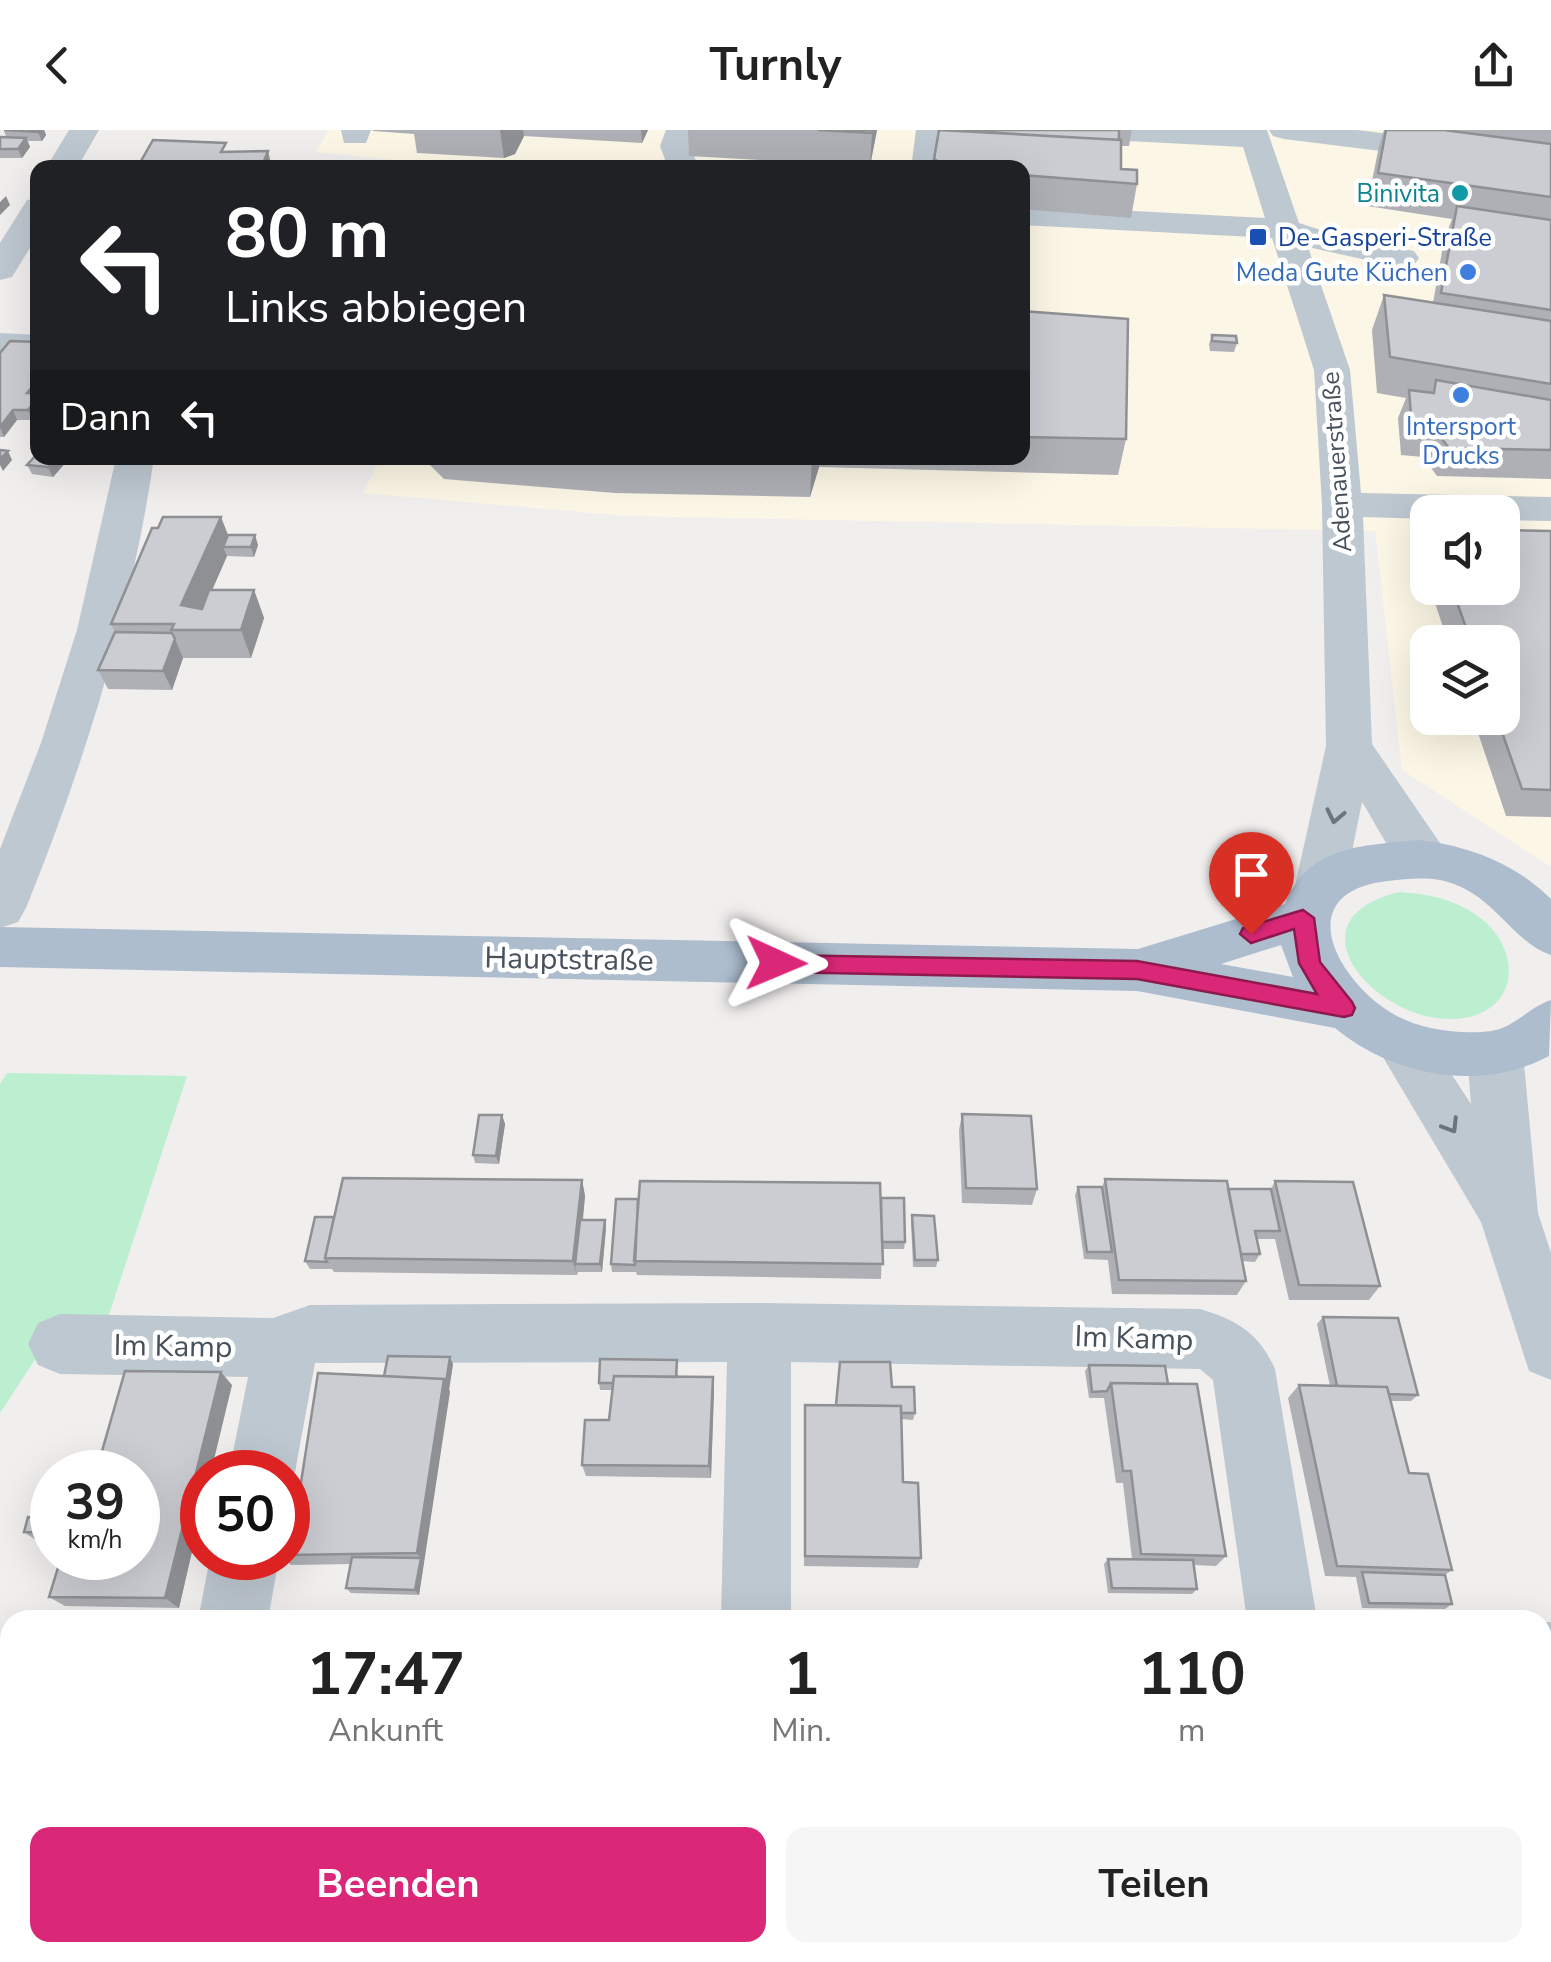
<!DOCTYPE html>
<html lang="de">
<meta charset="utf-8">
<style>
:root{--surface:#fff;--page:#f6f6f6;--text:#222;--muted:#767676;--accent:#db2777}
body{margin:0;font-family:"Nunito Sans",sans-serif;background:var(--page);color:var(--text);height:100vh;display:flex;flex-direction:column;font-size:38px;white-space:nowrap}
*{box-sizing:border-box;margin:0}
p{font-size:32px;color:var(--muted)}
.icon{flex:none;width:55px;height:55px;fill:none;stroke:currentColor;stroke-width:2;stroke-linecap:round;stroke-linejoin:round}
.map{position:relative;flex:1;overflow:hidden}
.drawer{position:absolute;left:0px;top:1480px;width:1552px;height:352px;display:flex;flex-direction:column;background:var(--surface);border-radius:30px 30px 0 0;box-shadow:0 10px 40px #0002}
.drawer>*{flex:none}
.guide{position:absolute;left:30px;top:30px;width:1000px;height:305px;border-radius:20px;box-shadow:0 10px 40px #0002;background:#202124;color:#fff;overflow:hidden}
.buttons{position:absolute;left:1410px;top:365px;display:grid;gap:20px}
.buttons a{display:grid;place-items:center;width:110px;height:110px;border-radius:20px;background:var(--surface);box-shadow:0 10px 40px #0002;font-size:50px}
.speed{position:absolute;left:30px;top:1320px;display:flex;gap:20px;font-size:50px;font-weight:700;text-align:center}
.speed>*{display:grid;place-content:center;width:130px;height:130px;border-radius:50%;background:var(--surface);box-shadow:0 10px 40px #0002;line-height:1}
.speed small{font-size:25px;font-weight:400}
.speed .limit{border:15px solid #d22;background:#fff;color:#111}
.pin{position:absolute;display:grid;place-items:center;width:85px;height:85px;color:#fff;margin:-102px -42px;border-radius:50% 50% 50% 0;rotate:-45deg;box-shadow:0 0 10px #0007}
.pin .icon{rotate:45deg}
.me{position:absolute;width:110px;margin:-55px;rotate:91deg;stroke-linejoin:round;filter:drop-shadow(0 0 8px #0008)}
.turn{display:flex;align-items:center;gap:35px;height:210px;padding:0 30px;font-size:45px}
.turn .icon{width:130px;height:130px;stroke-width:2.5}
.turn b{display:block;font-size:70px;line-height:85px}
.then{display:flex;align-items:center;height:95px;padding:0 30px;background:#0003;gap:20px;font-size:38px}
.eta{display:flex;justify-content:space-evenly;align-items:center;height:170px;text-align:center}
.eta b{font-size:60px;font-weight:700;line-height:70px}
.cta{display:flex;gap:20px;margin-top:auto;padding:20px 30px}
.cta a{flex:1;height:115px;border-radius:20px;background:var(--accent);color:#fff;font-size:40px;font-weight:700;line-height:115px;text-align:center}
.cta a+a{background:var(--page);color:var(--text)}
header{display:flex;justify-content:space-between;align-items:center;height:130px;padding:0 30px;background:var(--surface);font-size:45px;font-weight:700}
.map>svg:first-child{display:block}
.commercial{fill:#fcf6e6;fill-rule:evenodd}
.green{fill:#bbefd0}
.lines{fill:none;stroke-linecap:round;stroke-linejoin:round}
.path{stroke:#73cea1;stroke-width:8;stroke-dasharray:10 6;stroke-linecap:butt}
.minor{fill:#bec8d0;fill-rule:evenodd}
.major{fill:#adbdce;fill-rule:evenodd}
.wall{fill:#afb0b5}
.shaded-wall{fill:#8e9094}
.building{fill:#cbcdd3;stroke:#8e9094;stroke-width:2.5}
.oneway{stroke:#6a757f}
.route{fill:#db2777;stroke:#8e194d;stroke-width:2.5}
.culture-dot{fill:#0f9aa8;stroke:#fff;stroke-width:4}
.transit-dot{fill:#1a4fb4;stroke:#fff;stroke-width:4}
.shop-dot{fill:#3f7fe0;stroke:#fff;stroke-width:4}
.labels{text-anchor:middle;stroke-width:9;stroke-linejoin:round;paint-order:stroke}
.far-culture-label{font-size:25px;fill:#0d838f;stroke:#fff;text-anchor:end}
.far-transit-label{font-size:25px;fill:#164399;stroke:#fff;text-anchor:start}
.far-shop-label{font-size:25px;fill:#366cbe;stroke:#fff;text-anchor:end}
.far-street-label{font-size:25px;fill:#46515c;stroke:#fff}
.street-label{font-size:30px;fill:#46515c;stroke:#fff}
</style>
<header><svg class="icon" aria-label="back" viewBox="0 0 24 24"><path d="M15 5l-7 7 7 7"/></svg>Turnly<svg class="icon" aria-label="share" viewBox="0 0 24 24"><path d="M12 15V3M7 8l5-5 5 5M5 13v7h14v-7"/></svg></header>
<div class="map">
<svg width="1551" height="1832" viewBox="0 0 1551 1832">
<rect width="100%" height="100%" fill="#f1eeee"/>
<path class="commercial" d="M329,0H1551V737L1402,640L1375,401L626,386L363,363L381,328H1022V38H478L316,22ZM1428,382H1502V458H1428ZM1428,512H1502V588H1428Z"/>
<path class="green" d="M1400,762C1428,764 1455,769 1479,787C1520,817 1522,878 1464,888C1384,901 1279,790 1400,762Z
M7,943L187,946L105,1197L55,1199L0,1283V954Z"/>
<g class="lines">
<path class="path" d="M0,1558H10"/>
<path class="minor" d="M69,0H99L77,38H46Z
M341,0H371L366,13H344Z
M666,0H696L690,16L699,38H668L660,16Z
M916,0H946L942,38H911Z
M1075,0H1267L1299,93L1343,107L1414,121L1419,128L1414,135L1402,138L1308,117L1350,240L1361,363L1551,367V391L1502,390V382H1428V389L1363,387L1372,614L1451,729L1444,742C1400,756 1383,704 1362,672L1345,756L1338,769L1320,775L1302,769L1295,756L1326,616L1322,375L1314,240L1272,108L1022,95V75L1265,88L1243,17L1090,9L1079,6Z
M1269,0H1357L1551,24V42L1284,9L1273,6Z
M38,68V105L12,147L0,150V113L27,70Z
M0,203L38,205V227L0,225Z
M116,328H154C131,484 85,632 26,778L18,792L0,798V719L41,613L77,500Z
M1401,890L1420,896L1471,974L1467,923L1475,907L1495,900L1515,907L1523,923L1538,1083L1551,1123V1250L1529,1241L1481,1092L1374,912L1382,896Z
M759,1173L1200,1179C1237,1190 1259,1203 1275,1239L1317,1490H1247L1213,1250L1200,1239L791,1232V1490H721L727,1232L315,1233L295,1342L288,1361V1342H229L248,1247L60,1244L38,1235L28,1214L38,1193L60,1184L273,1188L310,1175Z
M210,1428H279L268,1490H198Z
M1542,1492H1551V1564H1542Z
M243,1822H323L322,1832H242Z"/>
<path class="major" d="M1417,710C1467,715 1515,733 1551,769V825C1512,813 1494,761 1440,750C1422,747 1406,749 1388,751C1288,762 1337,852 1395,885C1422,900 1461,905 1492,901C1515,897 1529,877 1551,870L1549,926C1480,963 1393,946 1335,898L1137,861L0,837V797L1138,819L1285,774C1308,715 1362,716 1417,710ZM1281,815L1293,847L1221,834Z"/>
</g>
<path class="wall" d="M4,0H44L46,5L42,11H28L30,17L22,28H0V7H6Z
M373,0H648L642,13L524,6L515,24L504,28L417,23L414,4L373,1Z
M688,0H877L870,36L689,26Z
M939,0H1132L1129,16H1121V39L1137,54L1131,88L1022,79V38H934Z
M1384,0H1551V349L1437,346L1423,327L1401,325L1398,288L1406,268L1377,263L1372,200L1384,165L1433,173L1444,110L1452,89L1367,76L1379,16Z
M229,22L272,38H143L141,31Z
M1022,181L1126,309L1118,345L819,337L810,367L615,363L444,349L430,335L428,328H1022Z
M1212,205L1237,213L1234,222L1210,221L1209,214Z
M38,212V283L32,290H17L4,307H0V223Z
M67,331L53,347L32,344L27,335Z
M1551,401V687L1506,686L1473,588H1502V512H1448L1430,458H1502Z
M228,405L258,415L254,427L227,426L212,460H254L264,488L251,528H183L172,560L108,559L98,540L115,502L111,494Z
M1428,406V451L1419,426Z
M962,984L1037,1059L1032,1075L962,1073L959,1000Z
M502,985L505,994L499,1034L475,1033L473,1025Z
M1105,1049L1228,1059H1271L1275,1051L1380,1156L1369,1170H1289L1275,1109H1257L1260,1124L1255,1132L1242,1131L1246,1151L1237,1165L1112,1164L1108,1130L1084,1129L1075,1065L1078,1057H1102Z
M582,1050L585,1066L583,1090H605L606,1098L602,1142H578L577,1145L334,1142L332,1139H310L305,1131L334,1087Z
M881,1068L905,1112L904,1119H882L881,1149L637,1145L636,1142H612L611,1134Z
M912,1085L938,1130L936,1137H913L911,1093Z
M1323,1187L1418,1265L1411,1271H1391L1409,1343L1452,1440L1445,1445L1452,1474L1445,1479L1362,1478L1356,1447L1325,1446L1288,1268L1299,1255L1330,1256L1317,1194Z
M677,1230L678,1247H713L714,1260L711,1348L586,1346L582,1335L609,1290L612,1260H600L599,1253Z
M453,1234L419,1465L351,1463L346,1458L351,1434L291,1435L283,1428H288V1389L300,1359L384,1246Z
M1089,1235L1168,1254L1226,1426L1216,1436L1193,1435L1197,1459L1192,1464L1108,1463L1104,1434L1108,1429H1132L1123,1353H1116L1104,1268H1089L1085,1241Z
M232,1255L202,1342V1378L179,1478L65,1476L49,1467Z
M892,1257L915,1283L913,1290L901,1289L903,1352L921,1428L918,1438L804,1436V1288Z
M52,1388V1413H40L24,1402Z"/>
<path class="shaded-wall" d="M40,0H44L46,5L42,11L38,2Z
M500,0H523L524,6L515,24L504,28Z
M641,0H648L642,13Z
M872,0H877L870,36L872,3Z
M26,8L30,17L22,28L18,19Z
M268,21L272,38H262V36Z
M6,66L10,75L0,85V72Z
M38,250V265L27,263Z
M38,267V283L32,290L28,280Z
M13,280L17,290L4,307L0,297Z
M8,321L12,330L3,341L0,335V329Z
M56,328H65L67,331L53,347L48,337Z
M812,328H819V337L810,367Z
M221,387L232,415L223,417L227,426L196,497L181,475Z
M255,405L258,415L254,427L251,417Z
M254,460L264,488L251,528L241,500Z
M175,509L183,528L172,560L163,541Z
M502,985L505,994L499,1034L496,1026Z
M582,1050L585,1066L578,1134H575L577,1145L573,1131Z
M605,1090L606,1098L602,1142L600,1134Z
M450,1227L453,1234L449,1259L450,1262L424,1433L417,1423L444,1249Z
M221,1242L232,1255L211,1342H202V1378L179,1478L165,1468Z
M713,1247L714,1260L711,1348L709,1336Z
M421,1428L424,1433L419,1465L415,1460Z
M10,1786V1822H20L17,1832H0V1822Z
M180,1822H195L193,1832H178Z
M221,1822H228L226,1832H219Z"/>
<path class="building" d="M4,0H40L38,2Z
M818,0H872V3Z
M939,0L1121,10V39L1137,40V54L1022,45V38H950L934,29Z
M950,0H1119V10Z
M1386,0H1444L1551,14V67L1378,43Z
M0,7L26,8L18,19H0Z
M153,10L226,13L221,22L268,21L262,36L141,31Z
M1457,76L1551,90V180L1441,163Z
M1384,165L1551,191V254L1390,227Z
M1022,181L1128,189L1126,309L1022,307Z
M1212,205L1236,206L1237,213L1212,211Z
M10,211L38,212V250L27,263L38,264V267L28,280H13L0,297V223Z
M1436,250L1551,270V320L1449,318L1435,300L1412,297L1409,260L1434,263Z
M0,320L8,321L0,329Z
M38,323V328H56L48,337L27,335Z
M634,328H812L811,331Z
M163,387H221L181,475L202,479L209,460H254L241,500H171L174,494H111L152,398H158Z
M1502,400L1551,401V660L1522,659L1497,588H1502V512H1471L1452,458H1502Z
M228,405H255L251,417H223Z
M115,502L172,503L175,509L163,541L98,540Z
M962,984L1031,986L1037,1059L966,1058Z
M479,985H502L496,1026L473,1025Z
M343,1048L582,1050L573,1131L325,1128Z
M1105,1049L1227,1051L1246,1151L1119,1150Z
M640,1051L880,1053L883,1134L634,1131Z
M1275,1051L1353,1052L1380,1156L1299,1155Z
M1078,1057H1102L1112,1122H1087Z
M1228,1059H1271L1280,1101H1255L1260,1124H1241Z
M881,1068H904L905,1112H882Z
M616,1069H638L635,1135L611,1134Z
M912,1085L934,1086L938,1130H915Z
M315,1087H334L325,1128L327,1132L305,1131Z
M580,1090H605L600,1134H575Z
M1323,1187L1398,1188L1418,1265L1389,1264L1387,1257L1337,1256Z
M388,1226L450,1227L446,1253L444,1249L384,1246Z
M600,1229L677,1230L676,1247L614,1246L613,1253H599Z
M840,1232H890L892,1257H914L915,1283H901V1276L836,1275Z
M1089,1235L1165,1236L1168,1254L1111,1253L1107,1261L1092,1262Z
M125,1241L221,1242L165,1468L49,1467L61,1428H138V1342H96Z
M318,1243L444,1249L417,1423L288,1425V1389L293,1360L300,1359Z
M614,1246L713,1247L709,1336L582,1335L585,1290H609Z
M1111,1253L1197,1254L1226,1426L1141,1424L1131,1341H1123Z
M1299,1255L1387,1257L1409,1343L1428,1344L1452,1440L1337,1436Z
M805,1275L901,1276L903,1352L918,1353L921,1428L805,1426Z
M28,1387L52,1388V1403L24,1402Z
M352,1427L421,1428L415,1460L346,1458Z
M1108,1429L1193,1430L1197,1459L1112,1458Z
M1362,1442L1445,1445L1452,1474L1369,1473Z
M1542,1619H1551V1760H1542Z
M0,1761L10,1762V1786L0,1822Z
M43,1822H64L62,1832H40Z
M64,1822H180L178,1832H62Z
M188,1822H221L219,1832H186Z"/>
<defs><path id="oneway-chevron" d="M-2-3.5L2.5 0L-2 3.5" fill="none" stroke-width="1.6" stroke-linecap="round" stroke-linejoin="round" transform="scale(2.5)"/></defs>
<g class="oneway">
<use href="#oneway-chevron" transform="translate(1335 686) rotate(102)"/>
<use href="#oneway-chevron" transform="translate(1451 996) rotate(58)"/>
</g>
<path class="route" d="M1303,780L1314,788L1320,832L1352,872L1355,878L1352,885L1344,887L1137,849L776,842L765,833L776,825L1137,831L1317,864L1299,833L1294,799L1251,813L1240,804L1243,798Z"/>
<circle class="culture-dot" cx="1460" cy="63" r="10"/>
<rect class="transit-dot" x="1248" y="97" width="20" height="20" rx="5"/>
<g class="shop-dot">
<circle cx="1468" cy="142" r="10"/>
<circle cx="1461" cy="265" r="10"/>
</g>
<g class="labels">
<g class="far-culture-label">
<text x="1440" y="72">Binivita</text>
</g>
<g class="far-transit-label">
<text x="1278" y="116">De-Gasperi-Straße</text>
</g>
<g class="far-shop-label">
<text x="1448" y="151">Meda Gute Küchen</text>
<text x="1461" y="305" text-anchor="middle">Intersport<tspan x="1461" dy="29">Drucks</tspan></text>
</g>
<g class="far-street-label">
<text transform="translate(1336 332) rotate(-94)" y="9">Adenauerstraße</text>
</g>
<g class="street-label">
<text transform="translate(569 829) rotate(1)" y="10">Hauptstraße</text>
<text transform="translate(1134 1208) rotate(2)" y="10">Im Kamp</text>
<text transform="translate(173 1216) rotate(1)" y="10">Im Kamp</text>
</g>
</g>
</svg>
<div class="buttons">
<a><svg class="icon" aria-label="sound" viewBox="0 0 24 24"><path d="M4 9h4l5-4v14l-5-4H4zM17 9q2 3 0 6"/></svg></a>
<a><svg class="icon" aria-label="layers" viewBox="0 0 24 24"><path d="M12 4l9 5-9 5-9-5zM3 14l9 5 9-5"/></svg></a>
</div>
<div class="speed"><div>39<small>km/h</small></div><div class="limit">50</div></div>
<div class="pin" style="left:1251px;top:804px;background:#d93025"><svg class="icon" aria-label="arrive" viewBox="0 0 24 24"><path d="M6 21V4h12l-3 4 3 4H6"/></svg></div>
<svg class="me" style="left:776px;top:833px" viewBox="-20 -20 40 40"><path d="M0-17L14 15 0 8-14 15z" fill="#db2777" stroke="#fff" stroke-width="4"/></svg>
<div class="guide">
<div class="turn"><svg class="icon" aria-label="left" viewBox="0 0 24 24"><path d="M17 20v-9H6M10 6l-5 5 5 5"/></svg><div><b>80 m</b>Links abbiegen</div></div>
<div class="then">Dann<svg class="icon" aria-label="left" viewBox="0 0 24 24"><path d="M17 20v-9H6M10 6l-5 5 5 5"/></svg></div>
</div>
<section class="drawer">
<div class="eta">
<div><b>17:47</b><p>Ankunft</p></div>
<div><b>1</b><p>Min.</p></div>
<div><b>110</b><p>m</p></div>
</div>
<div class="cta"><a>Beenden</a><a>Teilen</a></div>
</section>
</div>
